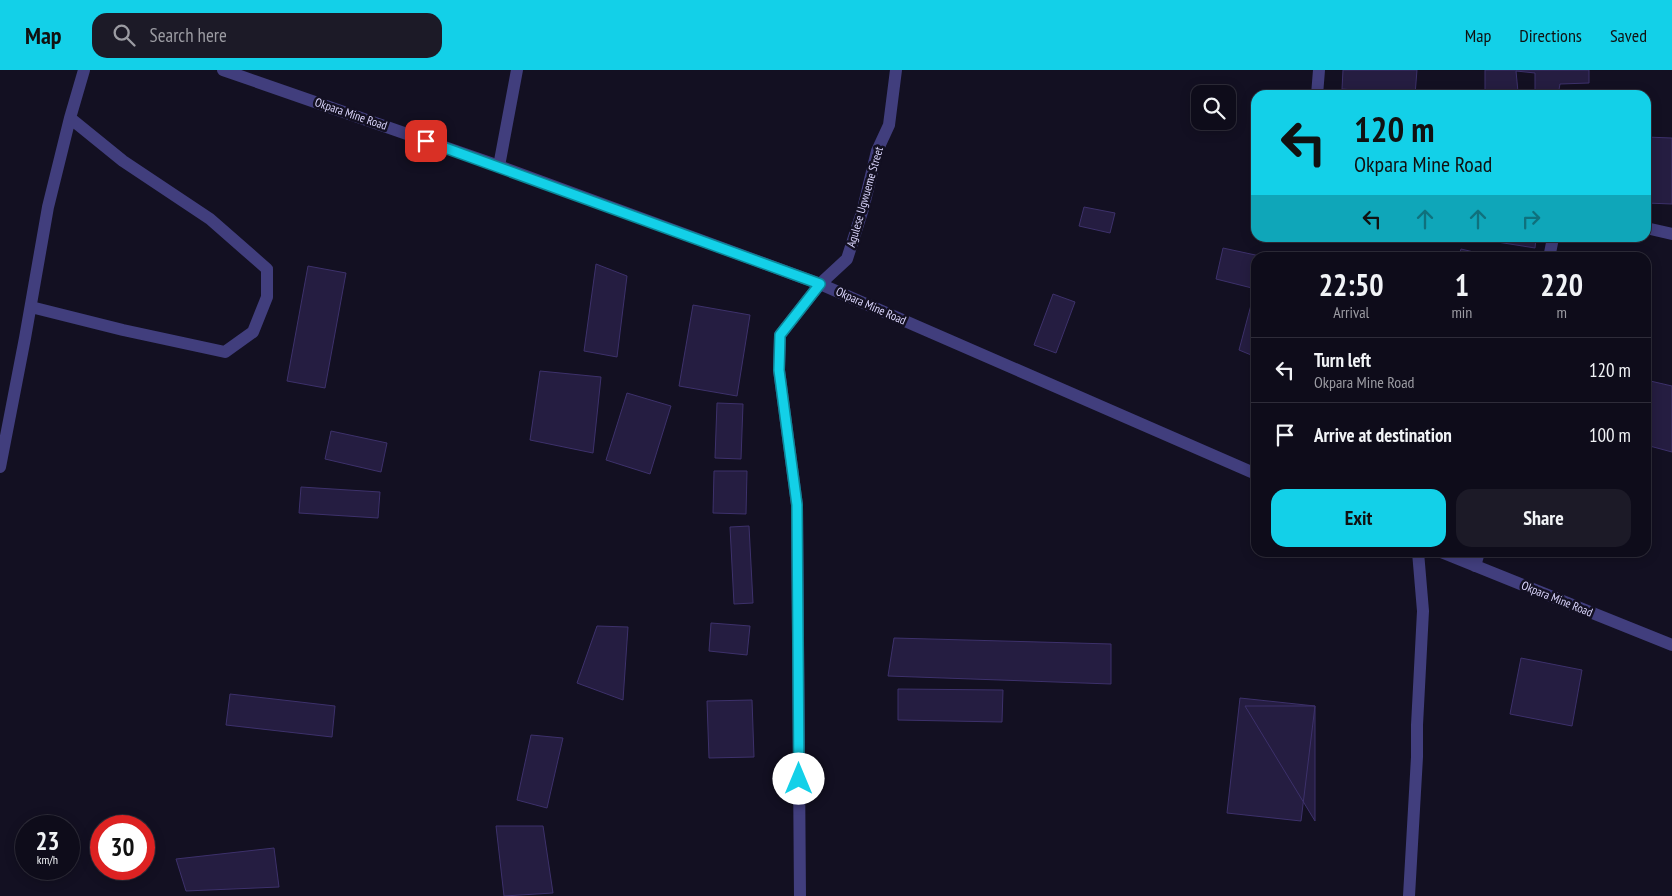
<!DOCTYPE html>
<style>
:root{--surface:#0e0c1a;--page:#1c1a27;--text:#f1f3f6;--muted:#9b9ba2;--line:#2e2c39;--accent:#13d0e8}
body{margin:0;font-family:"PT Sans Narrow",sans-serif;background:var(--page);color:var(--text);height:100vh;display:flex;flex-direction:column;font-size:19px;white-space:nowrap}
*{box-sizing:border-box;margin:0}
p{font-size:16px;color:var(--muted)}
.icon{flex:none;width:28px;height:28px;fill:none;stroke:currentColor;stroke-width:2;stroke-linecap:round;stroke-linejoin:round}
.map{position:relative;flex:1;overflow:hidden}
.drawer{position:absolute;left:1251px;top:182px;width:400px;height:305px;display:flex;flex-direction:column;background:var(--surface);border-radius:15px;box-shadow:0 2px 12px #0003,0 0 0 1px var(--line)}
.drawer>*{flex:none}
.hud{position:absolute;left:1251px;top:20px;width:400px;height:152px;border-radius:15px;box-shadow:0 2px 12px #0003,0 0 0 1px var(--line);background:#13d0e8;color:#111;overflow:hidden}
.controls{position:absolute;left:1191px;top:15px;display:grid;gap:10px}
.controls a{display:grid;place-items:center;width:45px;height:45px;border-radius:10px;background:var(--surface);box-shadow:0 2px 12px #0003,0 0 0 1px var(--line);font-size:25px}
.speed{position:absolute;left:15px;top:745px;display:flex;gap:10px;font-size:25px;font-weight:700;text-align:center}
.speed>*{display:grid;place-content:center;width:65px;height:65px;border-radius:50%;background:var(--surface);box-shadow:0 2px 12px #0003,0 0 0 1px var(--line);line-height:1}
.speed small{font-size:12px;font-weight:400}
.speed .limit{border:8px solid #d22;background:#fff;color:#111}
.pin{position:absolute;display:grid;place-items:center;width:42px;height:42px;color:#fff;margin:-21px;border-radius:10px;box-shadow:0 2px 8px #0006}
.me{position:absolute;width:55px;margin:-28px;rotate:0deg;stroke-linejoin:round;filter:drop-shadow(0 0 4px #0008)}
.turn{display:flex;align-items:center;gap:18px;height:105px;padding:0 20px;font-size:22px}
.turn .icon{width:65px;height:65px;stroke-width:2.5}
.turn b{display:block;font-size:35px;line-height:42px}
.lanes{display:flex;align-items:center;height:48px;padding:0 20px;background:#0003;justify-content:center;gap:25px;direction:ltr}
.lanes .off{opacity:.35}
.eta{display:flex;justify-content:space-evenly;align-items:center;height:85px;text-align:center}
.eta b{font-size:30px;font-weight:700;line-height:35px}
.cta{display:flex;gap:10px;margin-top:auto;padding:10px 20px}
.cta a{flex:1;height:58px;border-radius:15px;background:var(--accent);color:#111;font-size:20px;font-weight:700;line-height:58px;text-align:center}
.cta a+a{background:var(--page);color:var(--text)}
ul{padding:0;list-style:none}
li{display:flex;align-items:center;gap:15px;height:65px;padding:0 20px;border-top:1px solid var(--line)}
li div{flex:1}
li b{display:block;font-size:19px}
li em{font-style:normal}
header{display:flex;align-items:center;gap:30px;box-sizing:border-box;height:70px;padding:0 25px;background:var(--accent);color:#111}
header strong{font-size:24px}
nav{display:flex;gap:28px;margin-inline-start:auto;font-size:18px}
.search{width:350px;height:45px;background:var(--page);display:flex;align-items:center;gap:12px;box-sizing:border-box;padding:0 18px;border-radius:15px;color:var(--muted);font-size:19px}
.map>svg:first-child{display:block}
.building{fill:#251d41;stroke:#3d316b}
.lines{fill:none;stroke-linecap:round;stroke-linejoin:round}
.minor{stroke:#413e7d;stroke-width:12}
.route-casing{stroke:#0c8797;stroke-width:12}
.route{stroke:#13d0e8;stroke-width:9}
.labels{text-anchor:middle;stroke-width:5;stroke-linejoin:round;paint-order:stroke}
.street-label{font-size:12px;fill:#d9d4fb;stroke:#131022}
</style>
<header>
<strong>Map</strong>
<div class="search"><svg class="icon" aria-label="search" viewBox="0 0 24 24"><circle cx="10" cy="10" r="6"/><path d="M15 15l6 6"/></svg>Search here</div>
<nav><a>Map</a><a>Directions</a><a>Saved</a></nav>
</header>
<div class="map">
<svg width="1672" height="826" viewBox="0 0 1672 826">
<rect width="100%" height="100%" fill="#131022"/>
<path class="building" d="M1343,0H1417L1415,25L1342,19Z
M1485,0H1589V13L1560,14L1558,25H1535V3L1516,1L1518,22H1485Z
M1646,67L1672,68V134L1646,133Z
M1084,137L1115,143L1110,163L1079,156Z
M1472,168H1536L1535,178Z
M1223,178L1260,186L1256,188V202L1252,218L1216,209Z
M1461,179L1499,188H1458Z
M596,194L627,206L617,287L584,281Z
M308,196L346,203L325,318L287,311Z
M1053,224L1075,232L1056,283L1034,275Z
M693,235L750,245L737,326L679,316Z
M1251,235L1256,236V287L1239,280Z
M540,301L601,307L593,383L530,370Z
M1646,310L1672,316V382L1646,375Z
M627,323L671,336L650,404L606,390Z
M717,333L743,334L741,389L715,388Z
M331,361L387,373L381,402L325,389Z
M714,401H747L746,444L713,443Z
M301,417L380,422L378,448L299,443Z
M749,456L753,533L734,534L730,457Z
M711,553L750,556L747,585L709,581Z
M597,556L628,557L623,630L577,613Z
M894,568L1111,574V614L888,606Z
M1521,588L1582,600L1572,656L1510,644Z
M898,619L1003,620L1002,652L898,650Z
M230,624L335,636L332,667L226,655Z
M1240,628L1315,636L1301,751L1227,743Z
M752,630L754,687L709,688L707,631Z
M1245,636H1315V751Z
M531,665L563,668L547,738L517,730Z
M496,756H543L553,823L504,826Z
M274,778L279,817L186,821L176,789Z"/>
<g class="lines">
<path class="minor" d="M223,0L499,96L820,214L1256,404
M1317,25L1319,0
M499,96L517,0
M1646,158L1672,164
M1549,188L1553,168
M31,237L123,260L225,282L253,262L267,227V199L210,149L123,91L70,48
M0,397L25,268L48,137L70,48L84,0
M1441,482L1672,575
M1475,496L1479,482
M800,826L797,435L779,300L780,265L820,214L847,189L863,139L877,81L889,55L896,0
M1409,826L1417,687V655L1423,541L1418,482"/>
</g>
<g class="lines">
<defs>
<path id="route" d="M426,71L820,214L780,265L779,300L797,435L799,709"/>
</defs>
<use href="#route" class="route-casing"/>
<use href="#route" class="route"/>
</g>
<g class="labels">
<g class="street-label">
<text transform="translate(351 44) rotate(19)" y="4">Okpara Mine Road</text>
<text transform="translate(865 127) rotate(-74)" y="4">Agulese Ugwueme Street</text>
<text transform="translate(871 236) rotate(24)" y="4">Okpara Mine Road</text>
<text transform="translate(1557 529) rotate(22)" y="4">Okpara Mine Road</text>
</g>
</g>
</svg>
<div class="controls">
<a><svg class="icon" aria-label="search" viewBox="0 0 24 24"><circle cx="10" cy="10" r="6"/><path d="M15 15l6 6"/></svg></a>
</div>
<div class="speed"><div>23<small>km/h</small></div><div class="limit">30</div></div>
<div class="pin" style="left:426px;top:71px;background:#d93025"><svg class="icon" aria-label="arrive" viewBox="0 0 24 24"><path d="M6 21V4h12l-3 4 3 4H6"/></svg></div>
<svg class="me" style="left:799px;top:709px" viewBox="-20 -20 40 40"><circle r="19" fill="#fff"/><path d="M0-13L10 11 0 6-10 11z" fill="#13d0e8"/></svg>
<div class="hud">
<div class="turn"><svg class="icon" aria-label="left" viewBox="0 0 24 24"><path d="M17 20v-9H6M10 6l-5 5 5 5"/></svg><div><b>120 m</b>Okpara Mine Road</div></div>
<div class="lanes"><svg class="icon" aria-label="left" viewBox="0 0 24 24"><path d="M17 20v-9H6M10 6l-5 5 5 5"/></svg><svg class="icon off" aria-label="ahead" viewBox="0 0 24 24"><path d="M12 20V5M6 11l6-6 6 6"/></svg><svg class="icon off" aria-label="ahead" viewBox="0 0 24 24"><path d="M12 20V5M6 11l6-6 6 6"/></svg><svg class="icon off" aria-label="right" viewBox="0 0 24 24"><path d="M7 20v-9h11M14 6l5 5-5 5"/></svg></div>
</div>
<section class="drawer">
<div class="eta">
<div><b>22:50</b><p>Arrival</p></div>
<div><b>1</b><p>min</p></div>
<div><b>220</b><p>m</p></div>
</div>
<ul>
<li><svg class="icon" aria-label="left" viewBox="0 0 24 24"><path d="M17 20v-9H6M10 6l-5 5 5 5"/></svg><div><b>Turn left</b><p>Okpara Mine Road</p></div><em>120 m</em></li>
<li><svg class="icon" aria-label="arrive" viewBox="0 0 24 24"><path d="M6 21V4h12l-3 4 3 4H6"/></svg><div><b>Arrive at destination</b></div><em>100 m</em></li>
</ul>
<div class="cta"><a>Exit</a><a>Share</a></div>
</section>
</div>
